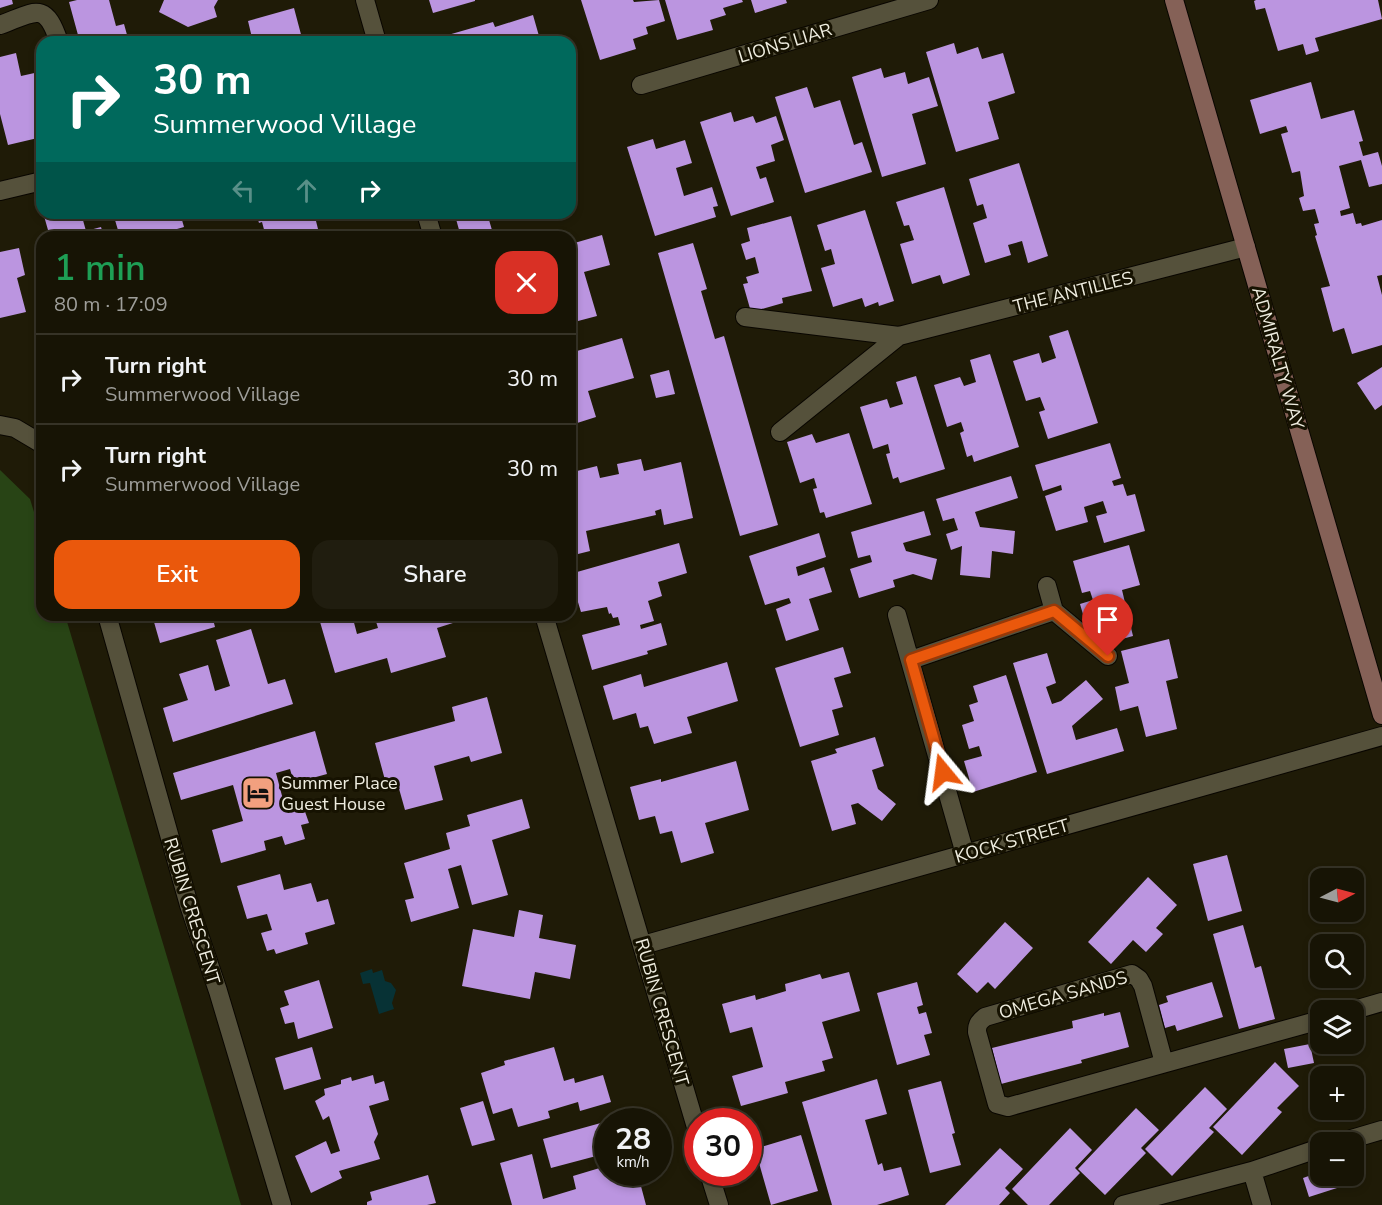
<!DOCTYPE html>
<meta charset="utf-8">
<style>
:root{--surface:#171405;--page:#201d0f;--text:#f1f3f6;--muted:#9e9e9a;--line:#363327;--accent:#ea580c}
body{margin:0;font-family:"Nunito Sans",sans-serif;background:var(--page);color:var(--text);height:100vh;display:flex;flex-direction:column;font-size:22px;white-space:nowrap}
*{box-sizing:border-box;margin:0}
p{font-size:20px;color:var(--muted)}
.icon{flex:none;width:33px;height:33px;fill:none;stroke:currentColor;stroke-width:2;stroke-linecap:round;stroke-linejoin:round}
.map{position:relative;flex:1;overflow:hidden}
.details{position:absolute;left:36px;top:231px;width:540px;height:390px;display:flex;flex-direction:column;background:var(--surface);border-radius:18px;box-shadow:0 3px 9px #0003,0 0 0 2px var(--line)}
.details>*{flex:none}
.hud{position:absolute;left:36px;top:36px;width:540px;height:183px;border-radius:18px;box-shadow:0 3px 9px #0003,0 0 0 2px var(--line);background:#00695c;color:#fff;overflow:hidden}
.needle{width:39px;rotate:84deg}
.fabs{position:absolute;left:1310px;top:868px;display:grid;gap:12px}
.fabs a{display:grid;place-items:center;width:54px;height:54px;border-radius:12px;background:var(--surface);box-shadow:0 3px 9px #0003,0 0 0 2px var(--line);font-size:30px}
.speed{position:absolute;left:594px;top:1108px;display:flex;gap:12px;font-size:30px;font-weight:700;text-align:center}
.speed>*{display:grid;place-content:center;width:78px;height:78px;border-radius:50%;background:var(--surface);box-shadow:0 3px 9px #0003,0 0 0 2px var(--line);line-height:1}
.speed small{font-size:15px;font-weight:400}
.speed .limit{border:9px solid #d22;background:#fff;color:#111}
.pin{position:absolute;display:grid;place-items:center;width:51px;height:51px;color:#fff;margin:-62px -26px;border-radius:50% 50% 50% 0;rotate:-45deg;box-shadow:0 0 6px #0007}
.pin .icon{rotate:45deg}
.me{position:absolute;width:66px;margin:-33px;rotate:344deg;stroke-linejoin:round;filter:drop-shadow(0 0 4px #0008)}
.turn{display:flex;align-items:center;gap:21px;height:126px;padding:0 18px;font-size:27px}
.turn .icon{width:78px;height:78px;stroke-width:2.5}
.turn b{display:block;font-size:42px;line-height:51px}
.lanes{display:flex;align-items:center;height:57px;padding:0 18px;background:#0003;justify-content:center;gap:30px;direction:ltr}
.lanes .off{opacity:.35}
.round{display:grid;place-items:center;flex:none;width:63px;height:63px;border-radius:18px;background:var(--page)}
.summary{display:flex;align-items:center;justify-content:space-between;height:102px;padding:0 18px}
h1{font-size:36px;font-weight:600;line-height:45px;color:#1e9e55}
.primary-button{display:flex;gap:12px;margin-top:auto;padding:12px 18px}
.primary-button a{flex:1;height:69px;border-radius:18px;background:var(--accent);color:#fff;font-size:24px;font-weight:600;line-height:69px;text-align:center}
.primary-button a+a{background:var(--page);color:var(--text)}
ul{padding:0;list-style:none}
li{display:flex;align-items:center;gap:18px;height:90px;padding:0 18px;border-top:2px solid var(--line)}
li div{flex:1}
li b{display:block;font-size:22px}
li em{font-style:normal}
.map>svg:first-child{display:block}
.green{fill:#284415}
.water{fill:#073235}
.building{fill:#bb95e0}
.lines{fill:none;stroke-linecap:round;stroke-linejoin:round}
.street-casing{stroke:#090600;stroke-width:20}
.secondary-casing{stroke:#090600;stroke-width:20}
.street{stroke:#55513b;stroke-width:18}
.secondary{stroke:#856157;stroke-width:18}
.route-casing{stroke:#983908;stroke-width:15}
.route{stroke:#ea580c;stroke-width:10}
.labels{text-anchor:middle;stroke-width:6;stroke-linejoin:round;paint-order:stroke}
.street-label{font-size:18px;fill:#efede0;stroke:#161201}
.poi-label{font-size:18px;fill:#efede0;stroke:#161201;text-anchor:start}
</style>
<div class="map">
<svg width="1382" height="1205" viewBox="0 0 1382 1205">
<rect width="100%" height="100%" fill="#1f1b07"/>
<path class="green" d="M0,470L30,499L42,538V615H65L241,1205H0Z"/>
<path class="water" d="M372,969L373,973L382,970L385,981L391,983L396,990L392,1003L394,1009L379,1014L370,983L363,984L360,973Z"/>
<path class="building" d="M0,0H12L13,4L0,8Z
M77,0H109L116,26L124,24L129,42H73L72,37L78,35L69,2Z
M164,0H218L214,7L217,17L188,27L159,12Z
M429,0H475V1L433,13Z
M581,0H633L634,2L659,0L665,21L646,27L648,34L633,39L636,49L600,60Z
M665,0H742L743,2L723,8L726,15L710,20L713,30L677,40Z
M751,0H786L787,3L755,13Z
M1256,0H1378L1382,19L1315,38L1319,51L1306,55L1303,44L1278,51L1265,8L1256,10L1254,1Z
M294,8L303,42H253L248,21Z
M533,15L539,36L518,42H442L441,37L493,22L495,27Z
M954,43L957,54L978,47L982,59L1003,53L1015,93L988,102L999,139L956,152L926,52Z
M16,53L21,76L39,72L42,86V100L37,102L42,122V137L8,145L0,114V57Z
M881,68L884,78L905,72L908,84L929,77L938,106L912,114L926,164L882,177L852,77Z
M1311,82L1321,119L1354,110L1363,141L1359,142L1363,156L1378,152L1382,166V184L1369,187L1361,160L1339,166L1350,208L1340,211L1341,216L1353,213L1356,224L1361,223L1362,226L1382,220V275L1377,276L1382,295V345L1352,354L1344,328L1333,332L1321,288L1330,286L1315,236L1317,235L1314,224L1319,223L1315,209L1303,211L1299,198L1304,196L1300,171L1292,173L1281,134L1288,132L1286,126L1260,134L1250,100Z
M807,87L814,108L840,100L854,145L862,142L872,172L805,193L775,97Z
M731,112L734,122L753,116L756,123L776,116L784,140L771,145L775,161L756,167L760,179L766,177L774,202L731,216L700,122Z
M653,139L656,149L685,140L692,163L676,168L684,196L712,187L718,206L713,207L716,217L655,236L627,147Z
M1019,163L1048,256L1028,263L1022,241L1008,245L1011,255L985,263L973,223L987,218L983,204L977,206L969,179Z
M944,187L970,275L943,284L940,275L912,284L900,244L914,240L909,225L904,226L896,202Z
M865,210L894,301L879,306L878,302L865,307L862,298L833,307L821,268L835,264L831,249L825,251L817,225Z
M54,213H81L86,231L101,227L104,237H50L44,216Z
M121,213H180L184,227L170,231L171,237H120L115,220L122,218Z
M256,213H314L319,233L306,237H266L262,222L259,223Z
M478,213H487L494,237H461L456,219Z
M791,216L812,291L782,298L783,303L751,312L743,284L748,283L746,277L759,273L755,257L746,260L741,244L750,241L747,228Z
M602,235L610,265L584,272L597,316L578,321L575,309L570,310V257L575,256L571,244Z
M693,243L707,289L701,291L715,339L724,336L778,525L740,536L658,253Z
M19,248L25,275L17,278L26,312L0,318V252Z
M1068,330L1098,423L1048,439L1039,412L1045,410L1040,397L1026,401L1013,361L1039,353L1042,363L1056,358L1049,336Z
M622,338L634,378L588,391L596,417L574,424L570,409V353Z
M990,354L1019,447L974,462L972,455L967,457L960,433L964,431L961,422L947,427L934,385L960,377L964,386L976,382L970,360Z
M1382,367V405L1375,410L1357,383Z
M669,370L675,394L656,398L650,375Z
M916,376L945,469L900,483L898,477L893,479L886,454L890,453L888,444L873,449L860,407L887,399L890,408L903,404L896,382Z
M849,433L872,504L826,518L824,512L820,513L813,489L817,488L814,478L800,483L787,442L812,434L816,443Z
M1110,443L1121,478L1112,481L1114,486L1123,484L1127,496L1135,494L1145,531L1104,543L1096,516L1107,513L1103,501L1084,507L1088,522L1056,531L1045,496L1062,490L1061,485L1043,491L1035,465Z
M641,459L644,471L681,462L693,518L664,525L661,509L655,511L656,515L586,531L590,551L570,556V480L574,479L573,472L597,466L600,478L619,474L617,464Z
M1011,476L1018,498L975,512L980,527L1015,531L1013,554L992,551L990,578L960,575L962,546L951,550L946,534L958,530L954,518L943,521L936,499Z
M924,511L931,535L903,543L906,551L937,559L932,580L913,574L893,580L895,587L859,598L850,569L872,562L870,555L858,558L851,532Z
M819,533L826,557L796,567L798,576L824,567L832,592L809,599L819,630L786,641L776,609L791,603L789,598L765,605L749,556Z
M679,543L687,573L658,582L662,596L648,601L654,621L640,625L641,629L661,623L667,645L647,651L648,654L592,670L582,635L620,625L618,617L613,618L611,613L609,614L607,607L581,612L574,589L571,590L570,586V574Z
M1129,545L1140,585L1122,590L1133,636L1100,645L1097,633L1089,635L1080,604L1093,600L1090,591L1082,593L1073,561Z
M152,615H212L215,627L160,643Z
M318,615H352L357,634L378,628L374,615H471L472,617L437,628L446,657L391,673L387,658L335,673Z
M251,629L268,684L285,679L293,704L173,742L163,708L188,700L179,674L208,665L215,691L230,686L216,640Z
M1169,639L1178,678L1166,681L1177,729L1146,737L1138,706L1120,711L1115,687L1129,683L1121,651Z
M843,647L851,673L834,678L843,707L832,710L839,735L800,747L775,668Z
M1047,653L1056,683L1046,687L1052,704L1061,701L1086,680L1103,699L1072,726L1076,740L1117,728L1124,751L1047,774L1013,663Z
M727,662L738,701L687,717L692,733L654,744L648,726L640,728L636,713L613,720L603,686L641,674L644,687Z
M1006,675L1037,772L973,792L964,761L982,756L979,746L969,749L962,725L974,721L969,705L978,702L973,686Z
M487,697L502,753L471,762L469,756L434,766L443,800L405,810L396,778L385,780L375,743L455,721L452,707Z
M315,731L327,774L294,783L290,769L276,773L286,811L303,806L309,823L301,825L305,839L285,845L282,836L264,841L266,850L221,863L212,830L243,821L233,785L181,800L173,773Z
M875,737L884,766L872,770L878,789L896,804L882,821L858,803L851,805L856,824L832,831L811,761L837,753L835,749Z
M736,761L749,810L705,823L714,853L681,863L672,831L660,834L655,816L639,820L630,787L661,779V782Z
M522,799L530,828L492,840L508,895L472,905L461,865L448,869L459,908L411,922L405,900L414,898L404,863L450,849L446,833L470,826L467,815Z
M1227,855L1242,911L1208,921L1193,864Z
M280,874L284,890L311,883L317,902L328,899L335,924L305,933L308,944L276,954L274,949L267,951L261,933L272,930L267,914L247,919L237,886Z
M1148,877L1177,905L1156,928L1163,934L1146,952L1133,940L1111,964L1088,942Z
M519,910L543,915L539,938L576,945L570,979L535,972L530,999L462,986L473,929L514,937Z
M1005,922L1033,948L995,989L988,982L977,993L957,974Z
M1243,925L1255,968L1261,966L1275,1019L1239,1029L1213,934Z
M849,972L860,1011L822,1022L833,1058L822,1061L825,1071L785,1082L788,1093L741,1106L732,1076L763,1067L752,1027L730,1033L722,1004L755,995L756,1000L786,991L785,984L820,974L822,979Z
M319,980L333,1028L298,1039L294,1022L285,1024L280,1008L289,1005L284,991Z
M917,982L923,1005L917,1007L919,1014L926,1012L932,1033L924,1035L930,1055L897,1065L877,993Z
M1212,982L1223,1017L1177,1031L1175,1025L1165,1028L1159,1005L1168,1002L1166,996Z
M1120,1012L1129,1047L1081,1060L1082,1063L1001,1084L992,1048L1073,1028L1072,1021L1104,1013V1016Z
M1310,1044L1314,1063L1288,1068L1284,1049Z
M312,1047L321,1079L284,1090L275,1058Z
M554,1047L564,1081L574,1078L575,1083L603,1075L611,1102L580,1111L578,1102L548,1111L550,1118L518,1127L512,1108L493,1114L481,1073L505,1065L504,1061Z
M1275,1062L1299,1086L1277,1108L1282,1112L1242,1155L1213,1127Z
M373,1075L375,1084L384,1081L389,1100L369,1106L378,1134L374,1142L380,1159L339,1171L342,1178L311,1193L295,1156L326,1141L331,1154L340,1151L329,1116L323,1120L315,1101L325,1095L324,1089L341,1084V1080L351,1077L352,1081Z
M877,1079L887,1114L865,1120L878,1165L882,1163L884,1171L901,1167L909,1195L877,1205H832L802,1102Z
M941,1081L955,1133L952,1134L961,1165L930,1173L908,1090Z
M1205,1087L1227,1109L1209,1128L1214,1132L1172,1176L1145,1149Z
M483,1101L495,1140L472,1146L460,1108Z
M1136,1108L1159,1130L1141,1148L1146,1153L1105,1195L1078,1169Z
M608,1121V1173H642L638,1175L646,1205H512L500,1163L532,1154L543,1199L576,1189L573,1176L603,1167L600,1155L551,1168L543,1139Z
M1070,1128L1092,1150L1075,1168L1080,1173L1049,1205H1028L1012,1189Z
M801,1135L818,1191L771,1205L755,1149Z
M1000,1148L1023,1169L1005,1188L1010,1193L999,1205H945Z
M1320,1172V1176H1333L1337,1188L1309,1197L1303,1178Z
M428,1175L436,1203L427,1205H367V1202L372,1200L370,1192Z"/>
<g class="lines">
<defs>
<path id="street" d="M365,0L377,42
M0,25C35,12 45,0 59,42
M641,85L929,0
M0,191L42,181
M426,213L433,237
M745,317L899,336L1246,247
M0,425L15,428L42,444
M780,432L899,336
M1054,611L1108,656
M107,615L189,905L218,991L282,1205
M544,615L698,1134
M897,615L965,854
M911,660L1054,611L1047,586
M643,945L1382,736
M1351,1011L1382,1002
M1164,1063L1143,986L1139,979L1132,974L985,1017C979,1022 977,1024 977,1032L997,1104L1008,1107L1320,1020
M1338,1143L1382,1130
M1252,1171L1262,1205
M709,1173L719,1205
M1123,1205L1252,1171L1320,1148"/>
<path id="secondary" d="M1174,0L1382,715"/>
</defs>
<use href="#street" class="street-casing"/>
<use href="#secondary" class="secondary-casing"/>
<use href="#street" class="street"/>
<use href="#secondary" class="secondary"/>
</g>
<g class="lines">
<defs>
<path id="route" d="M943,772L911,660L1054,611L1108,656"/>
</defs>
<use href="#route" class="route-casing"/>
<use href="#route" class="route"/>
</g>
<defs>
<symbol id="hotel-square" viewBox="-11 -11 22 22"><rect x="-9" y="-9" width="18" height="18" rx="4" fill="#f2a07f" stroke="#161201"/><path d="M-6-4.5h1.5V1H6V5H4.5V3h-9V5H-6ZM-4 0a1.8 1.8 0 1 1 3.6 0ZM.5 0V-2.5h3Q6-2.5 6 0Z" fill="#111"/></symbol>
</defs>
<g fill-rule="evenodd">
<use href="#hotel-square" x="239" y="774" width="38" height="38"/>
</g>
<g class="labels">
<g class="street-label">
<text transform="translate(785 43) rotate(-17)" y="6">LIONS LIAR</text>
<text transform="translate(1073 292) rotate(-14)" y="6">THE ANTILLES</text>
<text transform="translate(1278 358) rotate(74)" y="6">ADMIRALTY WAY</text>
<text transform="translate(1012 841) rotate(-16)" y="6">KOCK STREET</text>
<text transform="translate(192 911) rotate(73)" y="6">RUBIN CRESCENT</text>
<text transform="translate(1063 995) rotate(-16)" y="6">OMEGA SANDS</text>
<text transform="translate(662 1012) rotate(74)" y="6">RUBIN CRESCENT</text>
</g>
<g class="poi-label">
<text x="281" y="789">Summer Place<tspan x="281" dy="21">Guest House</tspan></text>
</g>
</g>
</svg>
<div class="fabs">
<a><svg class="needle" viewBox="-14 -14 28 28"><path d="M0-13l5 13h-10z" fill="#e53935"/><path d="M0 13l5-13h-10z" fill="#9e9e9a"/></svg></a>
<a><svg class="icon" aria-label="search" viewBox="0 0 24 24"><circle cx="10" cy="10" r="6"/><path d="M15 15l6 6"/></svg></a>
<a><svg class="icon" aria-label="layers" viewBox="0 0 24 24"><path d="M12 4l9 5-9 5-9-5zM3 14l9 5 9-5"/></svg></a>
<a>+</a>
<a>−</a>
</div>
<div class="speed"><div>28<small>km/h</small></div><div class="limit">30</div></div>
<div class="pin" style="left:1108px;top:656px;background:#d93025"><svg class="icon" aria-label="arrive" viewBox="0 0 24 24"><path d="M6 21V4h12l-3 4 3 4H6"/></svg></div>
<svg class="me" style="left:943px;top:772px" viewBox="-20 -20 40 40"><path d="M0-17L14 15 0 8-14 15z" fill="#ea580c" stroke="#fff" stroke-width="4"/></svg>
<div class="hud">
<div class="turn"><svg class="icon" aria-label="right" viewBox="0 0 24 24"><path d="M7 20v-9h11M14 6l5 5-5 5"/></svg><div><b>30 m</b>Summerwood Village</div></div>
<div class="lanes"><svg class="icon off" aria-label="left" viewBox="0 0 24 24"><path d="M17 20v-9H6M10 6l-5 5 5 5"/></svg><svg class="icon off" aria-label="ahead" viewBox="0 0 24 24"><path d="M12 20V5M6 11l6-6 6 6"/></svg><svg class="icon" aria-label="right" viewBox="0 0 24 24"><path d="M7 20v-9h11M14 6l5 5-5 5"/></svg></div>
</div>
<section class="details">
<div class="summary"><div><h1>1 min</h1><p>80 m · 17:09</p></div><a class="round" style="background:#d93025;color:#fff"><svg class="icon" aria-label="close" viewBox="0 0 24 24"><path d="M6 6l12 12M18 6L6 18"/></svg></a></div>
<ul>
<li><svg class="icon" aria-label="right" viewBox="0 0 24 24"><path d="M7 20v-9h11M14 6l5 5-5 5"/></svg><div><b>Turn right</b><p>Summerwood Village</p></div><em>30 m</em></li>
<li><svg class="icon" aria-label="right" viewBox="0 0 24 24"><path d="M7 20v-9h11M14 6l5 5-5 5"/></svg><div><b>Turn right</b><p>Summerwood Village</p></div><em>30 m</em></li>
</ul>
<div class="primary-button"><a>Exit</a><a>Share</a></div>
</section>
</div>
